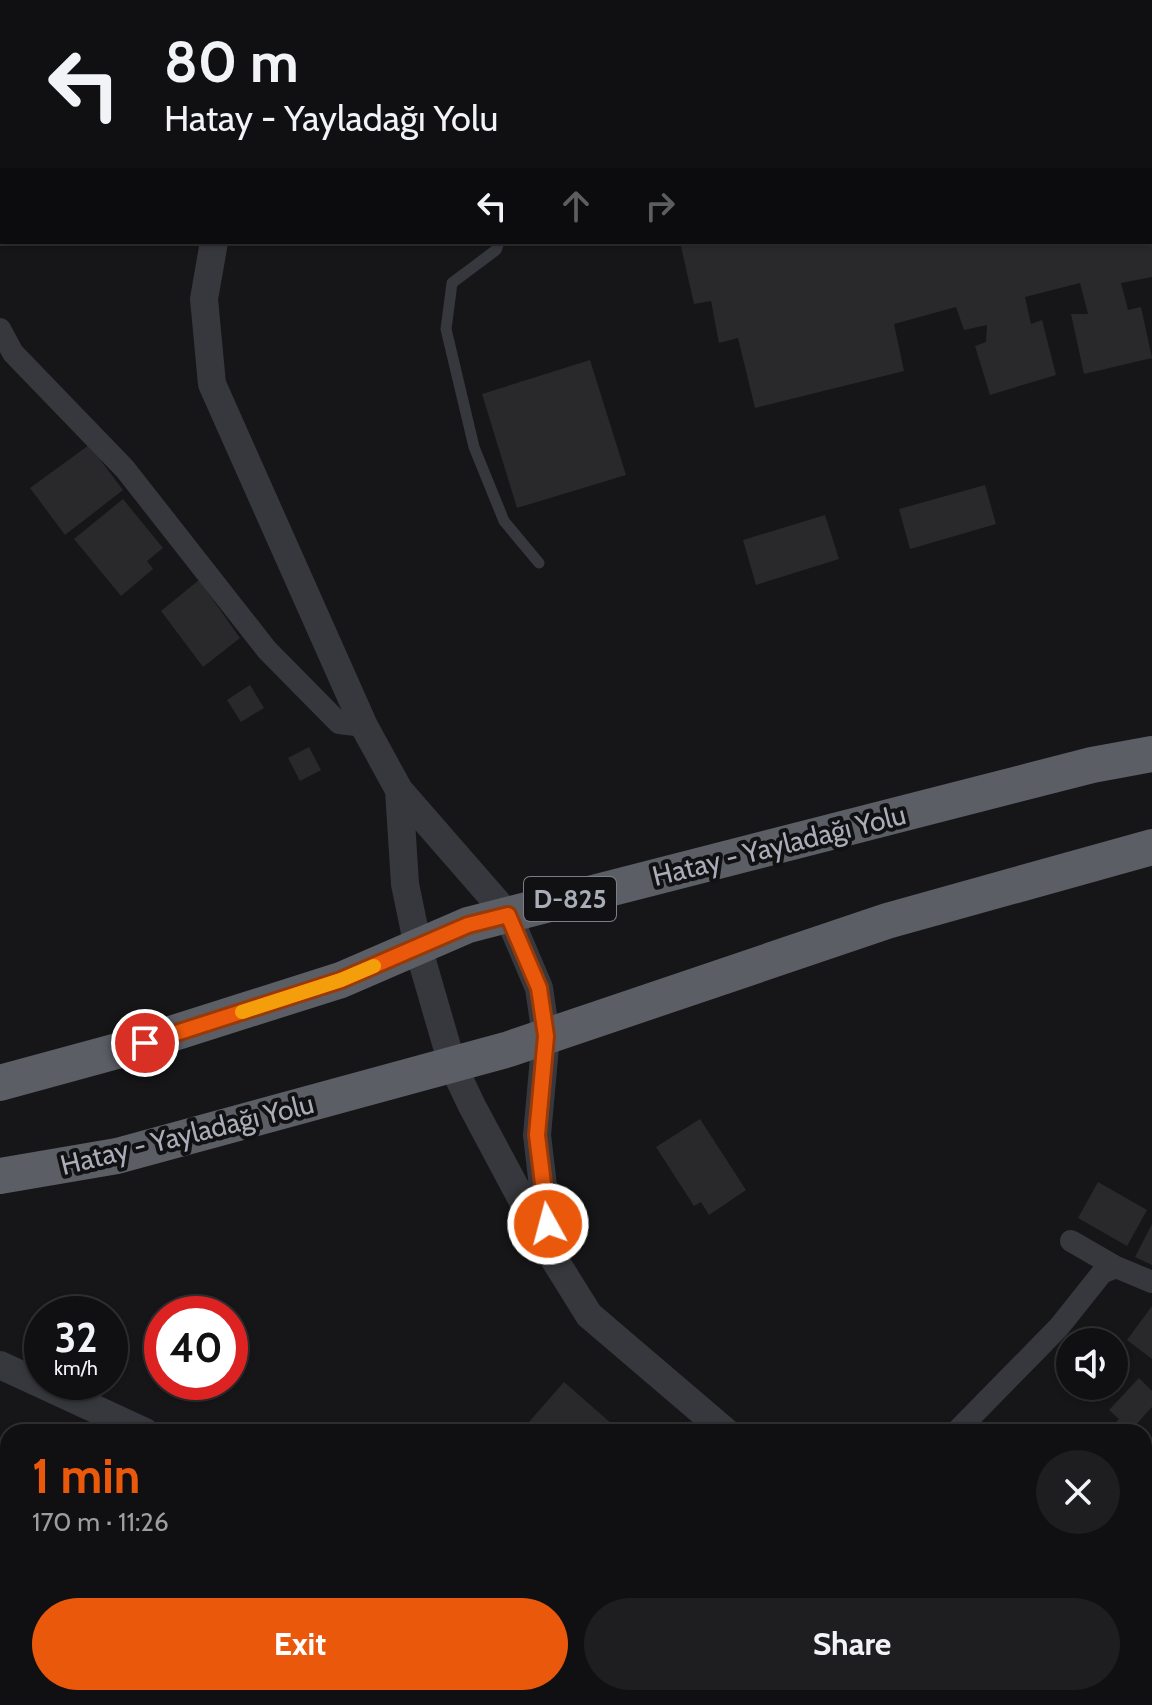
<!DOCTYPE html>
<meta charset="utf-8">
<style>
:root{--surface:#101012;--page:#1e1e20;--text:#f1f3f6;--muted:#9c9d9f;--line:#303032;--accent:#ea580c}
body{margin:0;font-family:Cabin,sans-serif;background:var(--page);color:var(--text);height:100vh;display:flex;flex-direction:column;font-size:30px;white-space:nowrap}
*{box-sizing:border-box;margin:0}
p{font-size:26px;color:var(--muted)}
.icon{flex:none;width:44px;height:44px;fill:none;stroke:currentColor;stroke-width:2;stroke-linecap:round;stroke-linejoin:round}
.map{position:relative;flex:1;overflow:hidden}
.sheet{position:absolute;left:0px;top:1424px;width:1152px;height:282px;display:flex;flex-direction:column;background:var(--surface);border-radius:24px 24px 0 0;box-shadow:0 2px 6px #0004,0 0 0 2px var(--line)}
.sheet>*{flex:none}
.hud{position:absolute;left:0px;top:0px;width:1152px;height:244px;box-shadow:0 2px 6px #0004,0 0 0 2px var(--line);background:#101012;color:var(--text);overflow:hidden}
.controls{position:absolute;left:1056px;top:1328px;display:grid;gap:16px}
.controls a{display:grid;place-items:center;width:72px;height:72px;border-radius:50%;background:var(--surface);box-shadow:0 2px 6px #0004,0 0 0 2px var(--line);font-size:40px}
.speed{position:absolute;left:24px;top:1296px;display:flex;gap:16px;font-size:40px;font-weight:700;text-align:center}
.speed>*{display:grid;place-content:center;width:104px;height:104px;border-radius:50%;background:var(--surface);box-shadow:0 2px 6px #0004,0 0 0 2px var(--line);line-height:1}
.speed small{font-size:20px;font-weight:400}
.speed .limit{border:12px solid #d22;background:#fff;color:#111}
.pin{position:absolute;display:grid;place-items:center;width:68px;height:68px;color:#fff;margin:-34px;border:4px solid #fff;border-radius:50%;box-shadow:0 2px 8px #0007}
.me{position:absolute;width:88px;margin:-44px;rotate:353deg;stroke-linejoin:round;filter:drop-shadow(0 0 6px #0008)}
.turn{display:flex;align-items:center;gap:28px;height:168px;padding:0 32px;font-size:36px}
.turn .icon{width:104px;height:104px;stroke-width:2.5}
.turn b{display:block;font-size:56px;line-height:68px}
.lanes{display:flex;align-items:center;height:76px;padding:0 32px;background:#0003;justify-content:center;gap:40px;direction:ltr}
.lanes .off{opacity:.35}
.round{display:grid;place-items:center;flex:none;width:84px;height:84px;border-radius:42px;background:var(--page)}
.head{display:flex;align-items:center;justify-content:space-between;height:136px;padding:0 32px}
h1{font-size:48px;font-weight:800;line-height:60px;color:var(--accent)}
.primary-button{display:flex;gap:16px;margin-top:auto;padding:16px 32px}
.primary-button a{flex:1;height:92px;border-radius:48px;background:var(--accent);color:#fff;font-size:32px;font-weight:800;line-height:92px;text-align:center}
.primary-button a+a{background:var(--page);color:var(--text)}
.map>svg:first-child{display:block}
.building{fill:#29292c}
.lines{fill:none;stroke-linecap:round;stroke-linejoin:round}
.service{stroke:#37383d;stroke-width:11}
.minor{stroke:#37383d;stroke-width:22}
.tertiary{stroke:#37383d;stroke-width:28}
.trunk{stroke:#5b5e65;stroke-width:36}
.route-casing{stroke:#983908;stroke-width:20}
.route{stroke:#ea580c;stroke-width:14}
.slow{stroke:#f59e0b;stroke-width:14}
.labels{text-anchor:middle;stroke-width:8;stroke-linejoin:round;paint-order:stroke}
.shield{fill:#111113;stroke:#7b7e86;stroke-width:2}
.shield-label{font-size:26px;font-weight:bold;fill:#a8adb8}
.street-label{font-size:28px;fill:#a8adb8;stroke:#111113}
</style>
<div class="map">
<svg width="1152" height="1705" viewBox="0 0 1152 1705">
<rect width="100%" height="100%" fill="#161618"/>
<path class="building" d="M680,242H1152V277L1121,283L1128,310L1141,307L1152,358L1084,374L1071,314H1088L1080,283L1025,297L1031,324L1042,320L1056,375L990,395L975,346L986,342L987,325L964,330L956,307L894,324L904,371L755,408L738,338L719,343L711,301L694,304Z
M590,360L626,475L517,508L482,394Z
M89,445L123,490L65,535L30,488Z
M985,485L996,524L910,549L899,509Z
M123,499L163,548L147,561L153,569L121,596L74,539Z
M825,515L839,559L756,585L743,540Z
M199,580L240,638L203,667L161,611Z
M250,685L264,708L241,722L227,700Z
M309,747L321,770L300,781L288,758Z
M700,1119L746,1190L709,1215L701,1202L694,1206L656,1147Z
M1098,1182L1147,1210L1127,1246L1078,1218Z
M1152,1224V1265L1135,1257Z
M1152,1306V1359L1127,1340Z
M1139,1378L1152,1391V1407L1132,1429L1135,1432H1107L1119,1419L1109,1410Z
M564,1382L612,1424L604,1432L522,1430Z"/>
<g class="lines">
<path class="service" d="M436,0L437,2
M499,242L496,250L452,283L446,329L474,447L504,521L539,563"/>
<path class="minor" d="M0,329L13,353L125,469L267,650L339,723L364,726
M1071,1241L1116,1267
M956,1432L1059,1327L1102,1273L1116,1267L1152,1282"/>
<path class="tertiary" d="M259,2V0
M214,242L204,299L212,384L364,726L399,790L508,915L539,988L546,1036L537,1135L551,1254
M399,790L405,884L418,947L452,1064L472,1106L551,1254L589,1315L726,1432
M0,1365L145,1432
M847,1698L899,1705"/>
<path class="trunk" d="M0,1083L117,1051L341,980L468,925L1092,765L1152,754
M0,1176L117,1156L509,1049L887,921L1152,847"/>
</g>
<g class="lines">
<defs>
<path id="route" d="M145,1043L341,980L468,925L508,915L539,988L546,1036L537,1135L548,1224"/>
</defs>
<use href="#route" class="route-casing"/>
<use href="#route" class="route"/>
<path class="slow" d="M242,1012L341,980L374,966"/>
</g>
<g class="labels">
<rect class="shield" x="524" y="877" width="92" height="44" rx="6"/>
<g class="shield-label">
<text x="570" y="908">D-825</text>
</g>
<g class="street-label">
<text transform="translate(779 845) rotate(-14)" y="10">Hatay - Yayladağı Yolu</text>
<text transform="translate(187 1134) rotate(-14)" y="10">Hatay - Yayladağı Yolu</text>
</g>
</g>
</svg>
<div class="controls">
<a><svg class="icon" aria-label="sound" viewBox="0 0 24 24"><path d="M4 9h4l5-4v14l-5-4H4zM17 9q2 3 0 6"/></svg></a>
</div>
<div class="speed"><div>32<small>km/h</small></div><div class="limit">40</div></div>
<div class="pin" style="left:145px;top:1043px;background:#d93025"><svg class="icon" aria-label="arrive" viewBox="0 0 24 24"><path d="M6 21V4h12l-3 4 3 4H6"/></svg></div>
<svg class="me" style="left:548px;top:1224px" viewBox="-20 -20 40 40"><circle r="17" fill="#ea580c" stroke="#fff" stroke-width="3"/><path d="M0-11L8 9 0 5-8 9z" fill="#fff"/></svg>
<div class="hud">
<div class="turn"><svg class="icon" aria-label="left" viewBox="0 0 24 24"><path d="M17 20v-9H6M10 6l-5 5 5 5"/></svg><div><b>80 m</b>Hatay - Yayladağı Yolu</div></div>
<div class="lanes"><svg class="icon" aria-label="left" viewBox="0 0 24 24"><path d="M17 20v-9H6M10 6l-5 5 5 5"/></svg><svg class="icon off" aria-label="ahead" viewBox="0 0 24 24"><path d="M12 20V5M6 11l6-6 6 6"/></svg><svg class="icon off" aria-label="right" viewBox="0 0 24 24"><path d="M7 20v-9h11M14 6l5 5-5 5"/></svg></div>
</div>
<section class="sheet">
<div class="head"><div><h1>1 min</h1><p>170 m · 11:26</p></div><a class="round"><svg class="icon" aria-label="close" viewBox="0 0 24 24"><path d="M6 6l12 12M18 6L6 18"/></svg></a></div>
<div class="primary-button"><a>Exit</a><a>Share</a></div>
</section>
</div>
